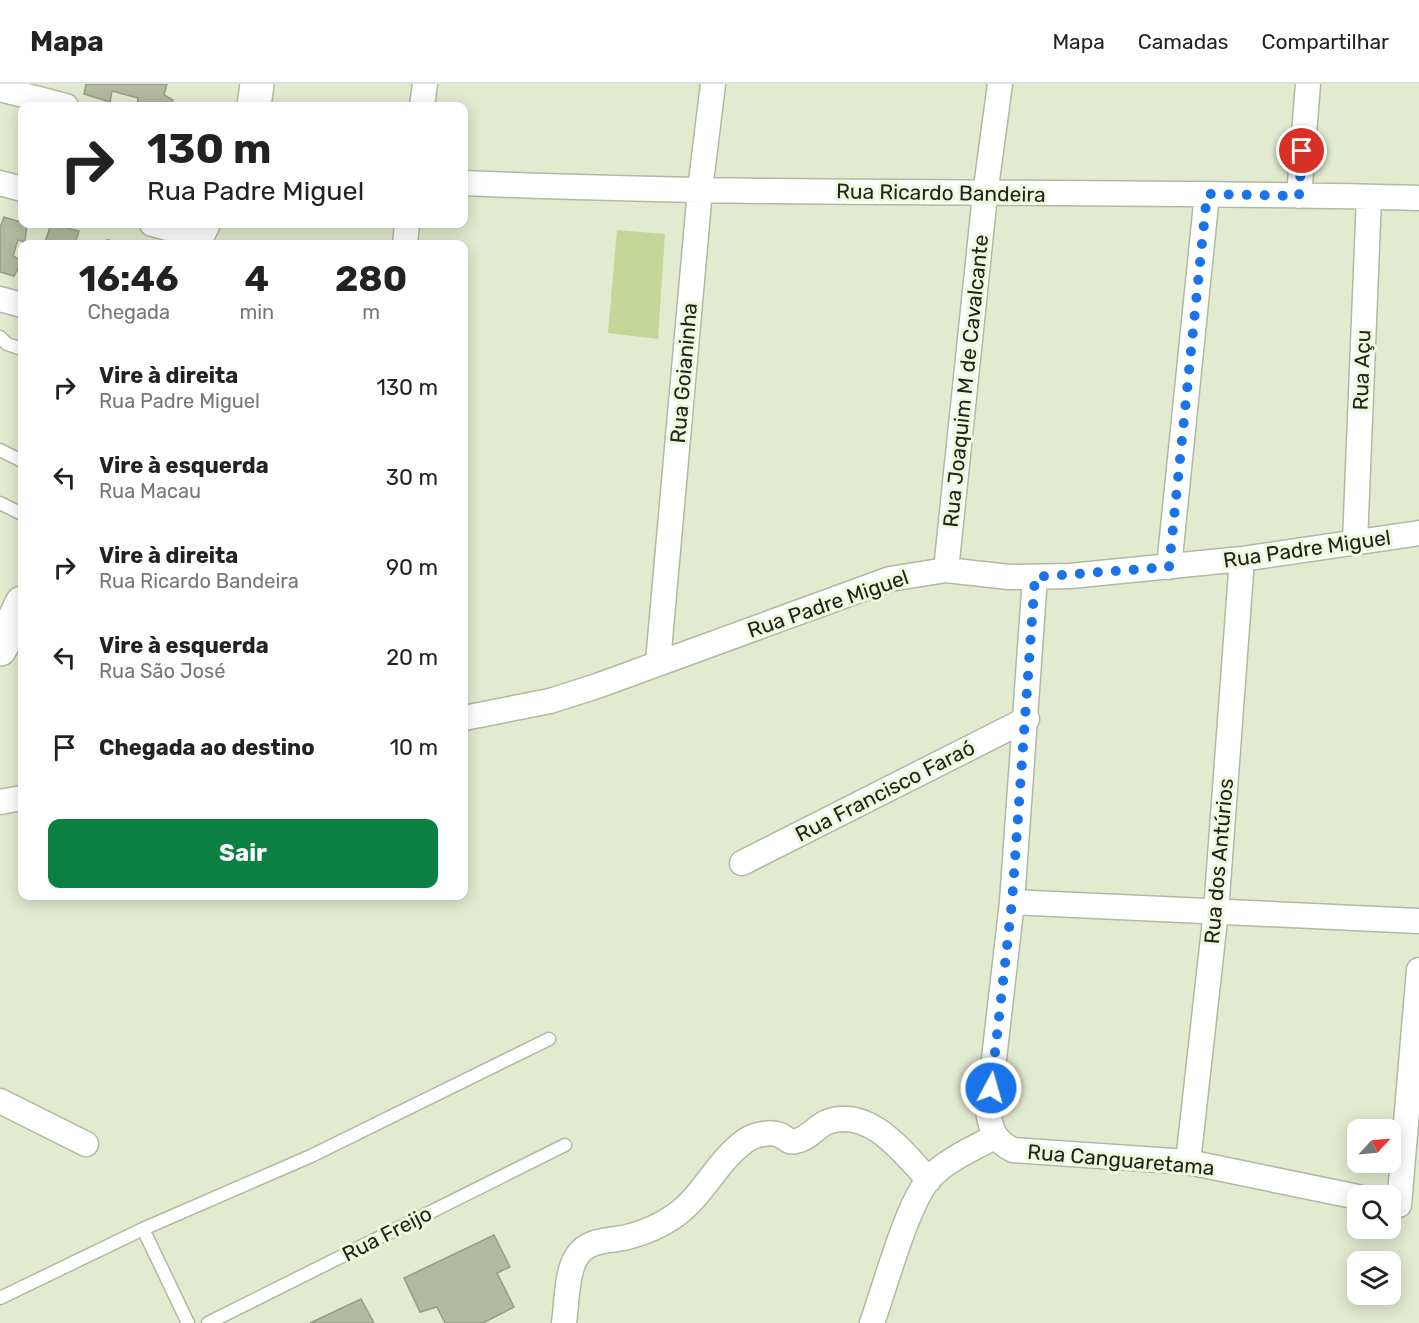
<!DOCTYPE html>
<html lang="pt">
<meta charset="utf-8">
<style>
:root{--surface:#fff;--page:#f2f2f2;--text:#222;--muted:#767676;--line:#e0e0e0;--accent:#0b8043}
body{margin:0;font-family:Rubik,sans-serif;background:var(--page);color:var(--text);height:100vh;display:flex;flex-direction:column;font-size:22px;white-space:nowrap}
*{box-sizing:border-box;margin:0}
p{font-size:20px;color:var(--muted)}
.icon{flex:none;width:33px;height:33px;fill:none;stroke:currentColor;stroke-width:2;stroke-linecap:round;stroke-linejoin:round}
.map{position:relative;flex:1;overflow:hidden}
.side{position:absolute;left:18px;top:156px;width:450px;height:660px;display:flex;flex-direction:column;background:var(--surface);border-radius:12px;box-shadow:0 3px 15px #0003}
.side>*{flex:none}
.hud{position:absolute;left:18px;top:18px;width:450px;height:126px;border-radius:12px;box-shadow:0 3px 15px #0003;background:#fff;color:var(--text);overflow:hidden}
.needle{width:39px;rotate:64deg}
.buttons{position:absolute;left:1347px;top:1035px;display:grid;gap:12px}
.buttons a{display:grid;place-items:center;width:54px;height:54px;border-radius:12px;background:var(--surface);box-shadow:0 3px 15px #0003;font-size:30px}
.pin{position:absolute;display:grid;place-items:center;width:51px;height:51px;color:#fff;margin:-26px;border:3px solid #fff;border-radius:50%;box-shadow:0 2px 6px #0007}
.me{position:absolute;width:66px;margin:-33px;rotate:6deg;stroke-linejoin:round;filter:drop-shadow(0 0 4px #0008)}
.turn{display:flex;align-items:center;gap:21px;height:126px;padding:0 30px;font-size:27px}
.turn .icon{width:78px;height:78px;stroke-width:2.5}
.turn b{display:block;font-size:42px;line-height:51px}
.eta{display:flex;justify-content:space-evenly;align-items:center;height:102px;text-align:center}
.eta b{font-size:36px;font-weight:700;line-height:42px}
.cta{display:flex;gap:12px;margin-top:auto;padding:12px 30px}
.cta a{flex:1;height:69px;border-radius:12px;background:var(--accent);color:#fff;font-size:24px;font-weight:700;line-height:69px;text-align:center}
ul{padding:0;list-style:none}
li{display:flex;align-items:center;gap:18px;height:90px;padding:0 30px}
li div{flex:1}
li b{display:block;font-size:22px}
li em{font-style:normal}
header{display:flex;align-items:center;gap:36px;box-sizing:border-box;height:84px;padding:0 30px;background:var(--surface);border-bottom:2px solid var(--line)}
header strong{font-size:28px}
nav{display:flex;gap:33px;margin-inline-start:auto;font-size:21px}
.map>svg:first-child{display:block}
.green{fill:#c5d798}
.building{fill:#b2b9a0;stroke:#969d84;stroke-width:1.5}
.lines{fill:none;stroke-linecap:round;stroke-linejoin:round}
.service-casing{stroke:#b2b9a0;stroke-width:15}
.minor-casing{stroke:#b2b9a0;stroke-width:27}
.primary-casing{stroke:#b2b9a0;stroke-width:36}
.service{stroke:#fff;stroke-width:12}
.minor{stroke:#fff;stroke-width:24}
.primary{stroke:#fff;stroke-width:33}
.route{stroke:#1a73e8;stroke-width:10;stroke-dasharray:0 18}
.labels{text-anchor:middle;stroke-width:6;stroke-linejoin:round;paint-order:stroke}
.street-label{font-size:21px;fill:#21241a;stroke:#eff7dd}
</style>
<header>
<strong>Mapa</strong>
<nav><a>Mapa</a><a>Camadas</a><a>Compartilhar</a></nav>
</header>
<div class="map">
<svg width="1419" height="1239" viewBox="0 0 1419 1239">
<rect width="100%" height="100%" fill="#e2ead0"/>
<path class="green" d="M617,146L665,150L658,255L608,249Z"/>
<path class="building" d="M86,0H167L164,11L173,16L170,22H137L138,14L112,7L110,18L84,10Z
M4,133L27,140L25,158L18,156L13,172L22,177L14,192L0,188V144Z
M51,140L79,147L75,160L45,158Z
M107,156L129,160H107Z
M494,1151L510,1183L497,1189L514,1223L483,1239H445L437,1223L420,1228L404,1194Z
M361,1215L374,1239H310Z"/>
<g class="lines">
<defs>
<path id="service" d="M0,253L7,260L22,265
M0,366L22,377
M0,419L22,430
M143,1145L188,1239
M0,1214L143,1145L311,1072L549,955
M208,1239L565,1061"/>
<path id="minor" d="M0,5L66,22
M422,22L425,0
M0,99L22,105
M464,99C782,113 1101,105 1419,114
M1299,112L1308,0
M152,140L197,152
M405,160L407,140
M0,215L22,221
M1355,458L1369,113
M1169,483L1207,110
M946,486L985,111L1000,0
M1035,493L1012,818L988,1027C991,1047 995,1057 1013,1066L1188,1078L1358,1113
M658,578L700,106L713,0
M464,634L550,617L597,602L890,495L946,486L1009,493L1070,492L1242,475L1419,449
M0,718L22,714
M742,779L1027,635
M1012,818L1419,837
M0,1017L86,1060
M1188,1078L1216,827L1242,475
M1399,1121L1419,886
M564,1239C567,1219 566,1189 577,1172C590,1153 613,1158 631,1152C646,1148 661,1141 673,1133C703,1113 716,1078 745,1057C753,1051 770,1047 780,1051C786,1054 788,1059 796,1057C808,1055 816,1043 827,1038C870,1022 904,1070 929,1096
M872,1239C885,1203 906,1124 928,1096C945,1076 973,1065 994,1053"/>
<path id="primary" d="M254,22L257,0
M193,160L203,140
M0,565L22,519"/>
</defs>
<use href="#service" class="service-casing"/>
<use href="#minor" class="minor-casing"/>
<use href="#primary" class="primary-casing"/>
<use href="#service" class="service"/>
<use href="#minor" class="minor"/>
<use href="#primary" class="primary"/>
</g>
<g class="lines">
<path class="route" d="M991,1004L1012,818L1035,493L1169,483L1207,110L1299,112L1302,67"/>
</g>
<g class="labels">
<g class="street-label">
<text transform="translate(941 109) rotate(1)" y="7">Rua Ricardo Bandeira</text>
<text transform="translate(1362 286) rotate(-88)" y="7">Rua Açu</text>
<text transform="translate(684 289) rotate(-85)" y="7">Rua Goianinha</text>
<text transform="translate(966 297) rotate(-84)" y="7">Rua Joaquim M de Cavalcante</text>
<text transform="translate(1307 465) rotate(-8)" y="7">Rua Padre Miguel</text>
<text transform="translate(828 520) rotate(-19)" y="7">Rua Padre Miguel</text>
<text transform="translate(885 707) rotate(-27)" y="7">Rua Francisco Faraó</text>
<text transform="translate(1219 777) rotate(-85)" y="7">Rua dos Antúrios</text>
<text transform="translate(1121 1076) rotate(5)" y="7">Rua Canguaretama</text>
<text transform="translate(387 1150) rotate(-27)" y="7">Rua Freijo</text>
</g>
</g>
</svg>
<div class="buttons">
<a><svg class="needle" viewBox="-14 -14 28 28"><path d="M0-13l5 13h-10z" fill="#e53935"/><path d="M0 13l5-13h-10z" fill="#767676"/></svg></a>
<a><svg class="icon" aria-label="search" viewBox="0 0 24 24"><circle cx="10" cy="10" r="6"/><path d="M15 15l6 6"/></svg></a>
<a><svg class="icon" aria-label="layers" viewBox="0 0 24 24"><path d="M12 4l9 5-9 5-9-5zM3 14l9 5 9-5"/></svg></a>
</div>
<div class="pin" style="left:1302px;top:67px;background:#d93025"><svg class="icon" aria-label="arrive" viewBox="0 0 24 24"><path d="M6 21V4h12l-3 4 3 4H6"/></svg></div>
<svg class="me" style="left:991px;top:1004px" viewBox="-20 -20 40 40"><circle r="17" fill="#1a73e8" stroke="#fff" stroke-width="3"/><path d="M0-11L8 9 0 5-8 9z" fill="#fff"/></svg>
<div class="hud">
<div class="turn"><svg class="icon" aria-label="right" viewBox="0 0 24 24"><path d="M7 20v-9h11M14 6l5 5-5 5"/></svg><div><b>130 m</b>Rua Padre Miguel</div></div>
</div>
<section class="side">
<div class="eta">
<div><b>16:46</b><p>Chegada</p></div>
<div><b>4</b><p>min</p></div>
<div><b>280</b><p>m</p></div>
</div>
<ul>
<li><svg class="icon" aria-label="right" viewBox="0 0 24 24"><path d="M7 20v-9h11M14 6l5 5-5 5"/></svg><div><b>Vire à direita</b><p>Rua Padre Miguel</p></div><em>130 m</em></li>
<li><svg class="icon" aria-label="left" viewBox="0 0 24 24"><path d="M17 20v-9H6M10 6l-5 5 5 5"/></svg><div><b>Vire à esquerda</b><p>Rua Macau</p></div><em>30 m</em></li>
<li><svg class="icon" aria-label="right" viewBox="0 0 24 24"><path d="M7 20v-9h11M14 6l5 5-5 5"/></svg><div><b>Vire à direita</b><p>Rua Ricardo Bandeira</p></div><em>90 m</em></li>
<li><svg class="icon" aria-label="left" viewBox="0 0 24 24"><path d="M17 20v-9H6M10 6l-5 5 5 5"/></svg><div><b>Vire à esquerda</b><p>Rua São José</p></div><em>20 m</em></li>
<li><svg class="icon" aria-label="arrive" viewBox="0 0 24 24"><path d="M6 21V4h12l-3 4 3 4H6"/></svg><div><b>Chegada ao destino</b></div><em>10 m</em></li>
</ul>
<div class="cta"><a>Sair</a></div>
</section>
</div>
